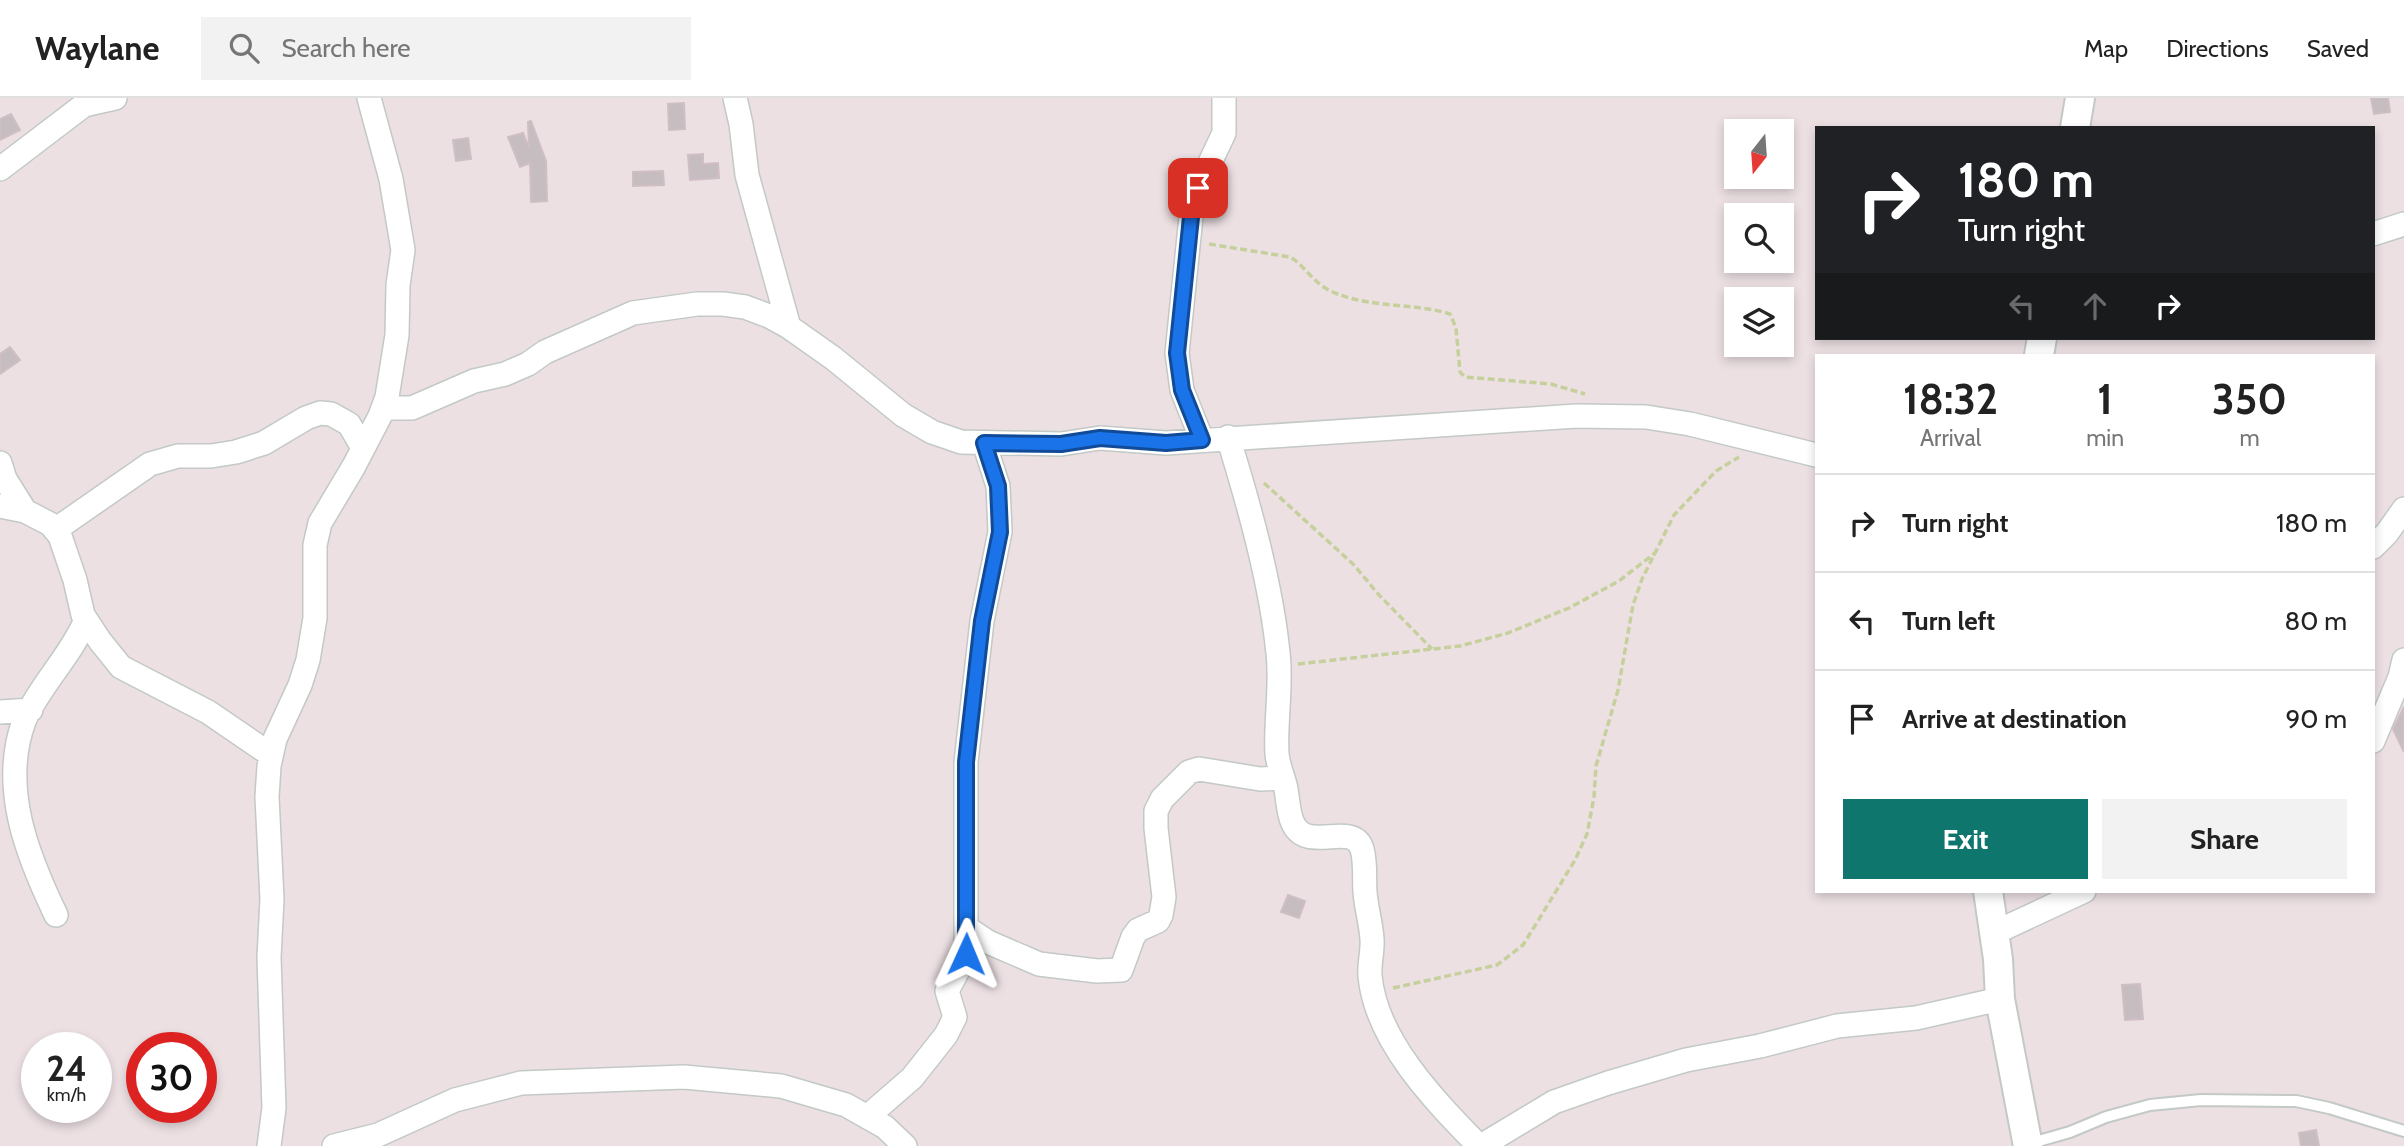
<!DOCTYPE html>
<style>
:root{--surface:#fff;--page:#f2f2f2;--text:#222;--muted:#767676;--line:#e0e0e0;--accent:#0f766e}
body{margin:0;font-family:Cabin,sans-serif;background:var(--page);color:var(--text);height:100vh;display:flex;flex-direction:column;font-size:26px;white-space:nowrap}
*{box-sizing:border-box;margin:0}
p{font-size:23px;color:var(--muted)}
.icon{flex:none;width:38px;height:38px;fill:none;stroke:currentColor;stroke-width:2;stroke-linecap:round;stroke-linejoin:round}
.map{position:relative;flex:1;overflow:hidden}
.details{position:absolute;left:1815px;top:256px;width:560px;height:539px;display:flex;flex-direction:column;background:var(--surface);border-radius:0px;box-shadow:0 4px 10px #0003}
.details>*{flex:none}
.guide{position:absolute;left:1815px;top:28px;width:560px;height:214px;border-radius:0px;box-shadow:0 4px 10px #0003;background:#202124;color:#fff;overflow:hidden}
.needle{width:46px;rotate:197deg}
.controls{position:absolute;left:1724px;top:21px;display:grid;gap:14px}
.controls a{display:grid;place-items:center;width:70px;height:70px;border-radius:0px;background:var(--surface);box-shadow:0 4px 10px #0003;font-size:35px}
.speed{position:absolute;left:21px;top:934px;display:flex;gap:14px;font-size:35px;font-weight:700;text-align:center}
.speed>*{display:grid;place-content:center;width:91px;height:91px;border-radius:50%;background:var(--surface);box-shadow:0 4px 10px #0003;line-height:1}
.speed small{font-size:18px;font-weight:400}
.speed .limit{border:10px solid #d22;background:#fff;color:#111}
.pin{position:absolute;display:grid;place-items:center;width:60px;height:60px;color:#fff;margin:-30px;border-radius:14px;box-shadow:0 4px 10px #0006}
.me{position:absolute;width:77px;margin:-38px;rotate:1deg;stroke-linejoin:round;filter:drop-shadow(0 0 5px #0008)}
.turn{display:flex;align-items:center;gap:24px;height:147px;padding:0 28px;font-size:32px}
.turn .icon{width:91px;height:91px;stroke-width:2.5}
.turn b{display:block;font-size:49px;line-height:60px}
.lanes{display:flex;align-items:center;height:66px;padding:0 28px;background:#0003;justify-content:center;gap:35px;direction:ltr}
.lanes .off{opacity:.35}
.eta{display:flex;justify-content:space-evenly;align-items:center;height:119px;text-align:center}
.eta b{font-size:42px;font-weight:800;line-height:49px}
.action{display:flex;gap:14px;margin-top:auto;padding:14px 28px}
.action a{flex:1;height:80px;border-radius:0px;background:var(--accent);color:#fff;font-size:28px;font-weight:800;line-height:80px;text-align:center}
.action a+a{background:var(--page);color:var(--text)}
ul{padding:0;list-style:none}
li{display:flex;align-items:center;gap:21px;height:98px;padding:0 28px;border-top:2px solid var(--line)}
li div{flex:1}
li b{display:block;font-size:26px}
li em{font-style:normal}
header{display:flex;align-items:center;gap:42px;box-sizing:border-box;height:98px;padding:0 35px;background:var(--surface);border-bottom:2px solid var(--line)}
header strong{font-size:33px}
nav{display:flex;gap:38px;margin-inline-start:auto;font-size:24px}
.search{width:490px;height:63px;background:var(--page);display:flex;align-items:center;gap:18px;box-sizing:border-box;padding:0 24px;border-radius:0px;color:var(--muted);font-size:26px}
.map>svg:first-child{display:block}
.building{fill:#c6bdc1;stroke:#d0bec5;stroke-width:2}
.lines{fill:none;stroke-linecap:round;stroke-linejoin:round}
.service-casing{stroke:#c2c9c6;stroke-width:14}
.minor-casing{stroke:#c2c9c6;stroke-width:26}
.tertiary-casing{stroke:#c2c9c6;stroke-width:32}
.path{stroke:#c5d09c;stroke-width:3.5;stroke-dasharray:7 3.5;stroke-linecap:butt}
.service{stroke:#fff;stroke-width:10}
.minor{stroke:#fff;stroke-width:23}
.tertiary{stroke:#fff;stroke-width:28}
.route-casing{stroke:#114b97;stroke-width:18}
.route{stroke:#1a73e8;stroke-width:12}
</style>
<header>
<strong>Waylane</strong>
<div class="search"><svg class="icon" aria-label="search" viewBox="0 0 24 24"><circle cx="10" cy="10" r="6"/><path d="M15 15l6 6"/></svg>Search here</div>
<nav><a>Map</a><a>Directions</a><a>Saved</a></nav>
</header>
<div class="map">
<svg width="2404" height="1048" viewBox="0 0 2404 1048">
<rect width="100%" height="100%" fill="#ece0e3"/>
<path class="building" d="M2371,0H2388L2390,14L2374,16Z
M684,5L685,31L669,32L668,6Z
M11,16L20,32L0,42V21Z
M531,23L546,63L547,103L531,104L530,65L520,69L508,39L523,35L529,50L528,24Z
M468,40L471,61L456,63L453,42Z
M703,56V66L718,65L719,80L690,82L688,57Z
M663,73L664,87L633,88V74Z
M10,249L20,262L0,276V256Z
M2404,609V654L2393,631Z
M1288,797L1305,803L1299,820L1281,814Z
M2140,886L2143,921L2125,922L2122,887Z
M2316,1032L2319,1048H2301L2299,1035Z"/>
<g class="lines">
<defs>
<path id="service" d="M2028,1046L2070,1034L2106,1019L2150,1007L2201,1002L2296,1003L2329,1010L2404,1033"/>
<path id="minor" d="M735,0L741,26L747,77L789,229
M0,71L84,7L115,0
M2373,136L2404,126
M383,310H412L474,283L505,276L528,266L545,254L633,215L697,206H723L745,209L769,218L789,229L833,260L903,317L932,334L961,344L1061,346L1100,340L1166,345L1576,318L1646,319L1690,326L1816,357
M1228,339C1249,407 1271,485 1278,555C1282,589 1275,623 1277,656C1278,668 1284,680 1286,691C1288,702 1288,713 1292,723C1305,758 1353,721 1362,751C1366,765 1364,780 1365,794C1366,809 1371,825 1372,841C1373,853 1369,865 1370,878C1376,943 1435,1003 1479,1048
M1202,342L1182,292L1177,255L1191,119L1198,90L1224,35V0
M0,365L5,381L25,413
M0,408L25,413L50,426L60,438L75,482L83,517L100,543L121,569L208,614L271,657
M55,432L150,366L178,358H211L236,354L264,345L306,320L320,315L331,316L349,326L363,350
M2373,449L2387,435L2404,411
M0,614L31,612
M2373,643L2400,579L2404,562
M56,817C27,757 0,689 24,623C40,587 70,559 86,522
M967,830L988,844L1039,866L1097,873L1121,872L1133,839L1138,832L1158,823L1161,817L1164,799L1156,730V713L1162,701L1189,674L1199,671L1260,681L1283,680
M1994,835L2084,793
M867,1019L912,980L946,937L955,919L947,893L964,861L966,849V664L982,523L1000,434L998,388L984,345
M269,1048L274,1010L269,859L272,801L267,699L269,668L275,641L300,587L308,562L315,520V447L320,425L354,368L380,318L387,299L397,237L398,187L403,152L391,81L369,0
M334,1048L378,1037L455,1002L521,985L684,979L781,988L846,1007L885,1029L905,1048
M1481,1048L1554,1004L1608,985L1686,962L1760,948L1837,928L1916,920L2000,901"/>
<path id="tertiary" d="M2075,30L2080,0
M2039,257L2042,240
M1988,793L1998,861L2000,901L2028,1048"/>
</defs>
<use href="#service" class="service-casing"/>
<use href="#minor" class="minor-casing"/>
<use href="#tertiary" class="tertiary-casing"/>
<path class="path" d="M1209,146L1290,159C1304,167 1312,183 1327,191C1363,211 1413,204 1450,216L1456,230L1460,274L1465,279L1551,286L1585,296
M1264,385L1353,466L1379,497L1432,551
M1298,566L1460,548L1508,535L1569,510L1619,483L1655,455
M1393,890L1497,867L1523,847L1541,818L1575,762L1587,736L1594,699L1596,668L1618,592L1633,507L1642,481L1674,417L1716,373L1739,359"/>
<use href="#service" class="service"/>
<use href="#minor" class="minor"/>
<use href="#tertiary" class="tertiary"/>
</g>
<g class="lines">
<defs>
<path id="route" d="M966,856V664L982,523L1000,434L998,388L984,345L1061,346L1100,340L1166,345L1202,342L1182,292L1177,255L1191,119L1198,90"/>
</defs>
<use href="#route" class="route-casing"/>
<use href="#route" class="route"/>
</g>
</svg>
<div class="controls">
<a><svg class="needle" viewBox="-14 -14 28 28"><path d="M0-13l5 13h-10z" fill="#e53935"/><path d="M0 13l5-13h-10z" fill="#767676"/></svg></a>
<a><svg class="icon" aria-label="search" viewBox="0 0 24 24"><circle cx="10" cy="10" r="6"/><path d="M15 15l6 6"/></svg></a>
<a><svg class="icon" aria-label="layers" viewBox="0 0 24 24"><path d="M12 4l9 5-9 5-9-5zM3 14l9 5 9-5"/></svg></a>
</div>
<div class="speed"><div>24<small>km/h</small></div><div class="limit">30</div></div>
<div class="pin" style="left:1198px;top:90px;background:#d93025"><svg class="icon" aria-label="arrive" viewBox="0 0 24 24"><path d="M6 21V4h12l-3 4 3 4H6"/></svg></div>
<svg class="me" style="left:966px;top:856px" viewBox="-20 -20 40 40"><path d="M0-17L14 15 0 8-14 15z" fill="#1a73e8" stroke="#fff" stroke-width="4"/></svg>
<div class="guide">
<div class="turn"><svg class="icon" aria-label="right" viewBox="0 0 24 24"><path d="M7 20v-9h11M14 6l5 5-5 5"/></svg><div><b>180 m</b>Turn right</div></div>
<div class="lanes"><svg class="icon off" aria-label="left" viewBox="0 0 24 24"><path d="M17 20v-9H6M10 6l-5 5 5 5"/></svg><svg class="icon off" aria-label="ahead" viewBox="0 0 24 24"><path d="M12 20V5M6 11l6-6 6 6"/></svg><svg class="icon" aria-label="right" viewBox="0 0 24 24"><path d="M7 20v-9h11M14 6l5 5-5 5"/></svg></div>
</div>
<section class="details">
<div class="eta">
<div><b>18:32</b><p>Arrival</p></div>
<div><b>1</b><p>min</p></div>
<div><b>350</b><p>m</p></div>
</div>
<ul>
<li><svg class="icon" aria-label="right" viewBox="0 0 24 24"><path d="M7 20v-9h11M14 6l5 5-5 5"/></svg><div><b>Turn right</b></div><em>180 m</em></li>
<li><svg class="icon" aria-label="left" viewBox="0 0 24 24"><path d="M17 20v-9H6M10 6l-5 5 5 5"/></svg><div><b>Turn left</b></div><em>80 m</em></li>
<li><svg class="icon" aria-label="arrive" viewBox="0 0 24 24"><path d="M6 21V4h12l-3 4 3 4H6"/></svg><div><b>Arrive at destination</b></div><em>90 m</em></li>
</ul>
<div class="action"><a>Exit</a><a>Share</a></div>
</section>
</div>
